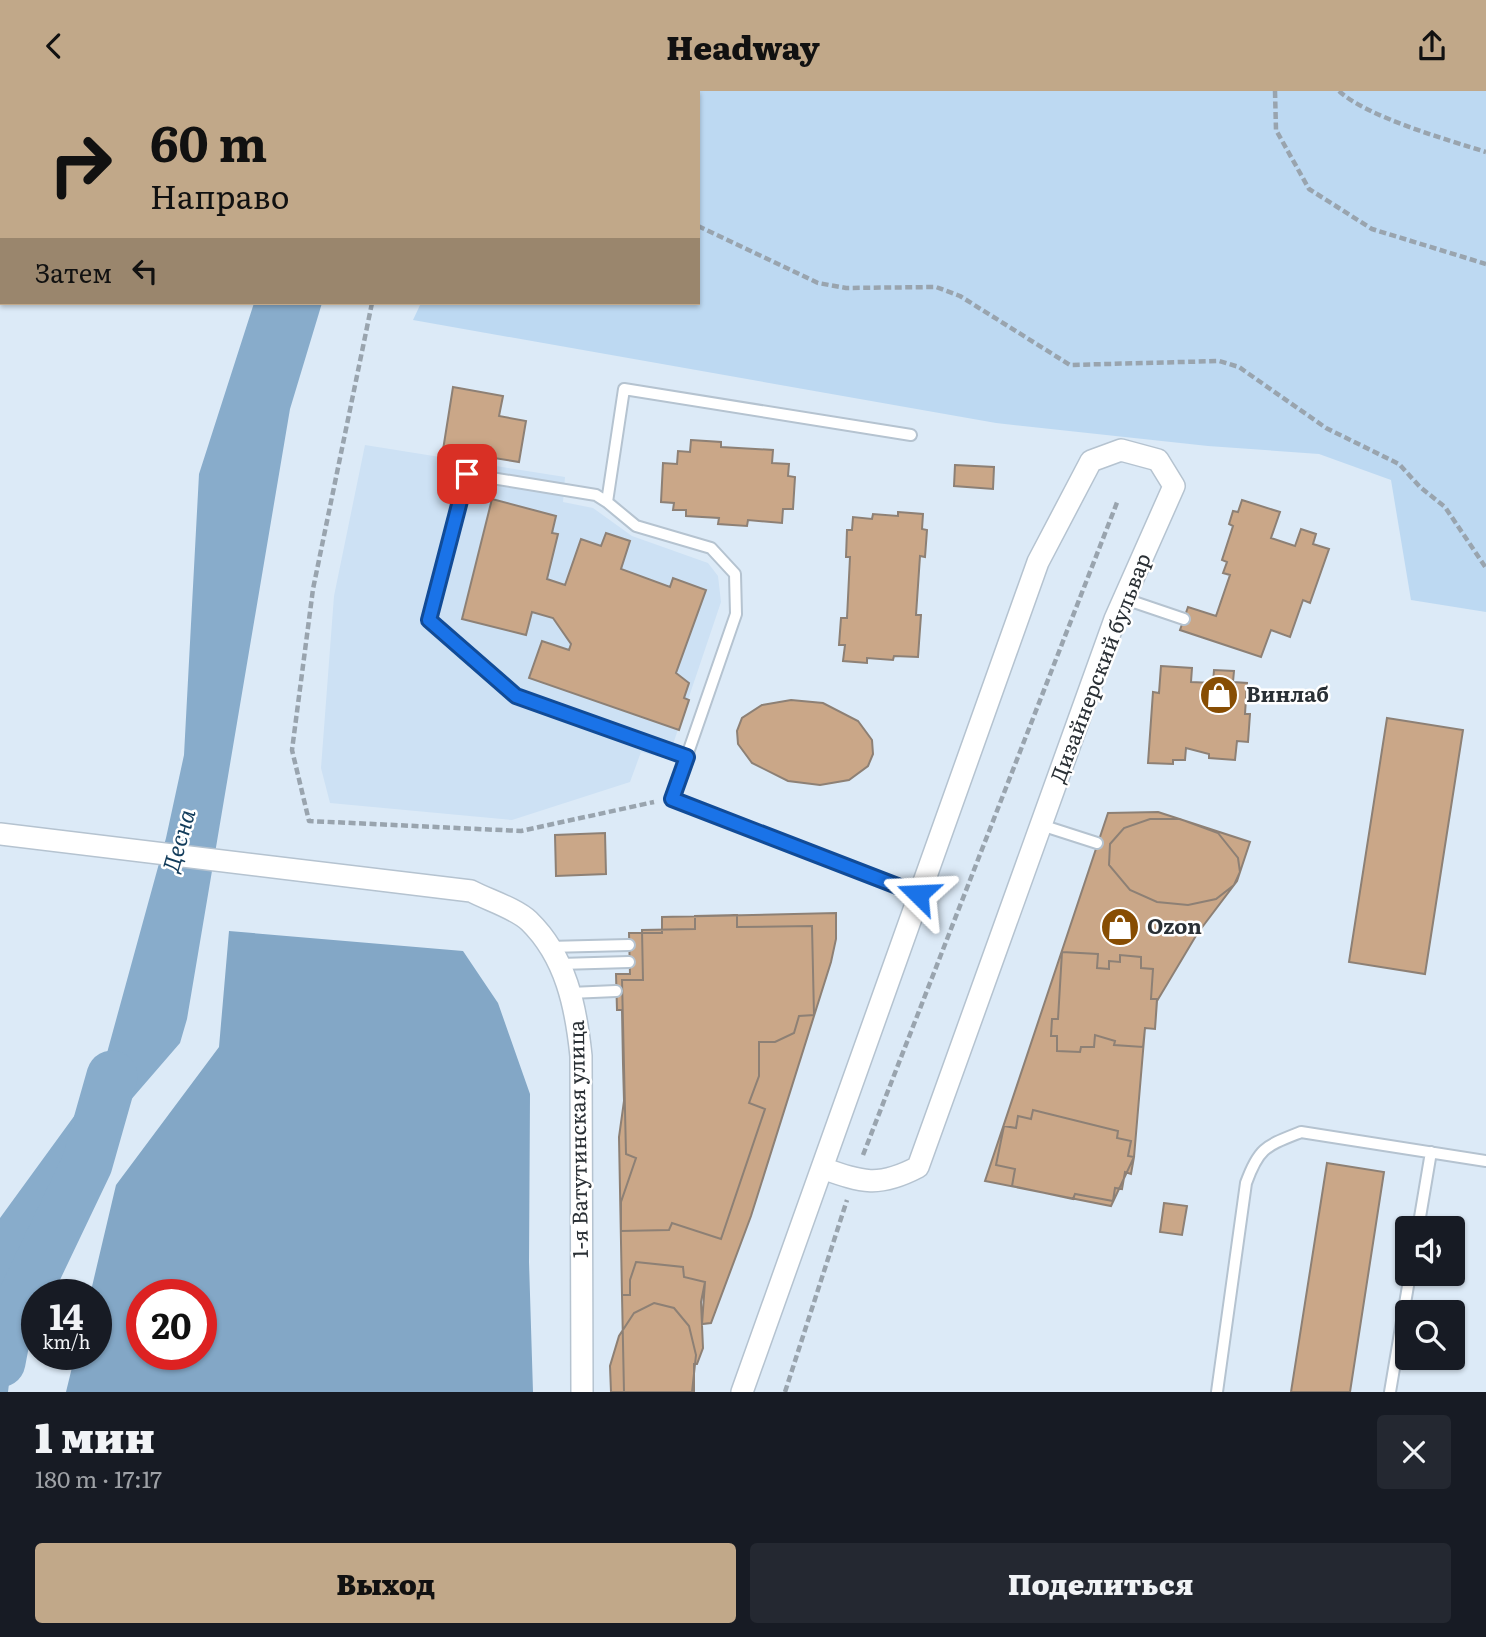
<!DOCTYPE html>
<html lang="ru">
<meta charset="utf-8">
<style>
:root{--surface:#171b24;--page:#242831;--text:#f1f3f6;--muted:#9ea1a6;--accent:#c1a889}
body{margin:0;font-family:Literata,serif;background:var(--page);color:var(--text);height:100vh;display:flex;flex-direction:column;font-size:26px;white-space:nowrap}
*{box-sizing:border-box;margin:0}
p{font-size:23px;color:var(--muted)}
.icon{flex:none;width:38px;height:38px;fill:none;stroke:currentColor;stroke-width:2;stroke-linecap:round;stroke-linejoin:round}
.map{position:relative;height:1301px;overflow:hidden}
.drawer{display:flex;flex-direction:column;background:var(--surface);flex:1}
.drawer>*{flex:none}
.guide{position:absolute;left:0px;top:0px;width:700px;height:214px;box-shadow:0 2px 5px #0004;background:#c1a889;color:#111;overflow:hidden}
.buttons{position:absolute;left:1395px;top:1125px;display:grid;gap:14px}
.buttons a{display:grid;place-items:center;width:70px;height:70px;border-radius:7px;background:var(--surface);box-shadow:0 2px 5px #0004;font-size:35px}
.speed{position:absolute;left:21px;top:1188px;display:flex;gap:14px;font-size:35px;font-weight:700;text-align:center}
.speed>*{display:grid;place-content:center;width:91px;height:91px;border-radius:50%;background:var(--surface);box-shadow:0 2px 5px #0004;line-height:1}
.speed small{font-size:18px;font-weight:400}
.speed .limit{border:10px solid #d22;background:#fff;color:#111}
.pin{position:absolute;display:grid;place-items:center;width:60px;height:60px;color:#fff;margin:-30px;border-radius:14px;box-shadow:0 4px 10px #0006}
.me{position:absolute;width:77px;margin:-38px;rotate:291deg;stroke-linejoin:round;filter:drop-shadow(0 0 5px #0008)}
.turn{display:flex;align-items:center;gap:24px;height:147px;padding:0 35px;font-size:32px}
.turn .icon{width:91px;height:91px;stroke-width:2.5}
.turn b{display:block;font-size:49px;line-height:60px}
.then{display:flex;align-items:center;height:66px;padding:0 35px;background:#0003;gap:14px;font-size:26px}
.round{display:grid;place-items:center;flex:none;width:74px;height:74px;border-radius:7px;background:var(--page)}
.overview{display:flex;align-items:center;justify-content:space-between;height:119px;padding:0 35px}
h1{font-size:42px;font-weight:800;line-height:52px}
.action{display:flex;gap:14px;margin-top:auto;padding:14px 35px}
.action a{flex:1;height:80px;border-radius:7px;background:var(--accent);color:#111;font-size:28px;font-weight:800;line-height:80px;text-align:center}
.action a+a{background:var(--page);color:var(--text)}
header{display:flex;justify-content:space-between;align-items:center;height:91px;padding:0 35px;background:var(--accent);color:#111;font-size:32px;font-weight:800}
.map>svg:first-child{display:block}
.built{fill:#cde1f4}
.green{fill:#bdd9f2}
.forest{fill:#83a7c6;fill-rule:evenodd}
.water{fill:#88accb}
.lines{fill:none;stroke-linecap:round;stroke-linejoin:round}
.river{stroke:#88accb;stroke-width:51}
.building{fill:#caa788;stroke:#8d8075;stroke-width:2}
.service-casing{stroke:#b5c3d0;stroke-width:14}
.minor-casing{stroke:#b5c3d0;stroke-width:24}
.path{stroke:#99a4ae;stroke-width:4.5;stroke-dasharray:7 3.5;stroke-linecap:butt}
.service{stroke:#fff;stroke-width:10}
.minor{stroke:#fff;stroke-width:21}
.route-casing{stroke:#114b97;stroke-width:18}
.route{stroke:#1a73e8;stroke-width:12}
.labels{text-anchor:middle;stroke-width:5;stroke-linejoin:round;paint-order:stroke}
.street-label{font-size:21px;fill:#2a3035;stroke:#fff}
.poi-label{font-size:21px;font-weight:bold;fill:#2a3035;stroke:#fff;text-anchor:start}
.water-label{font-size:23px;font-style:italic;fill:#113b5a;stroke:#fff}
</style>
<header><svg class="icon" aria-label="back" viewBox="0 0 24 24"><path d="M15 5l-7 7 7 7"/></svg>Headway<svg class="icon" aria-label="share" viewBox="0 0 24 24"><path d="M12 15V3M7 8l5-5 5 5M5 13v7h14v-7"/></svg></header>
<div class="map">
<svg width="1486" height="1301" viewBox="0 0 1486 1301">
<rect width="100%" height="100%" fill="#dceaf7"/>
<path class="built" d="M365,354L565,386L563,411L593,417L632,445L708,472L718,485L721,511L668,668L641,661L630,691L512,729L330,712L321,677L334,505Z"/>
<path class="green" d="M584,0H1486V521L1411,509L1391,389L1319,363L1208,355L996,332L413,229L421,212H698V2H579Z"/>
<path class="forest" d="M229,840L463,860L498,912L530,1003L529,1171L533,1301H66L75,1264H96V1204H90L116,1094L219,956ZM142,1204H201V1264H142Z"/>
<path class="water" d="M254,212H322L290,318L187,928L180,952L52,1100L20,1201L8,1301H0V1127L99,991L166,747L184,664L199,383Z"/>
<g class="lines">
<path class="river" d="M0,1271L5,1245L87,1073L112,985"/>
</g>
<path class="building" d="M453,296L503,305L499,325L526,330L519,371L443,359Z
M691,349L721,351V356L773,359L772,372L789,373L788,385L795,386L793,418H783L782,432L748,429L747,435L718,433L719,427L686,425V419H673L674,412L661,411L663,372L677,373L678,360L690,361Z
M955,374L994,376L993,398L954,395Z
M492,408L556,425L552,442L558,443L547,488L565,494L581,448L601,455L606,442L630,450L621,478L670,496L673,487L706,499L676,582L689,592L684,607L689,609L679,639L529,587L542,550L569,559L571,553L553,527L532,521L526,544L462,528Z
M1242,409L1280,421L1271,447L1295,455L1301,438L1316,443L1313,453L1329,458L1310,512L1303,509L1290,546L1271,539L1261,566L1180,539L1188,516L1216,525L1230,484L1223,482L1227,471L1222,469L1233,435L1229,433L1233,420L1238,421Z
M898,421L923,423L922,438L927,439L925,466L920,465L916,524H921L918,566L894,565L893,569L867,567V572L843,570L845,554H839L841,527H847L850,466H846L847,439H852L853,426L872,428L873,423L898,425Z
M1161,575L1192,577L1191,591L1213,592L1214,579L1234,580L1233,591L1247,592L1245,623H1250L1248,651L1237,650L1235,669L1209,667V663L1186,657L1185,669H1173V673L1148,672L1153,601L1159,602Z
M791,609L823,612L858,630L872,649L873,663L868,675L849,689L820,694L788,690L752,672L738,653L737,640L742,627L762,614Z
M1387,627L1463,639L1425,883L1349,871Z
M1158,721L1250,751L1237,790L1197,843L1157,910L1155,938L1145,937L1134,1066L1111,1115L985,1090L1108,722Z
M1150,728H1180L1218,742L1238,767L1240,781L1234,794L1216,808L1188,814L1157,811L1130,799L1109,774L1110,753L1124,737Z
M605,742L606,783L556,785L555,744Z
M836,822V848L831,871L751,1125L711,1232L702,1233L705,1191L684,1186L683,1176L636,1171L630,1189V1204H622L619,1046L624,1010L623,973L622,919H617L616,883H630L629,842H662V826Z
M737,824V836L812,835L814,924L799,925L794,942L775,951H759V985L749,1012L765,1018L721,1148L672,1132L669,1139L621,1140V1111L636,1067L626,1063L622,889H643L642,839L695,838V825Z
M1062,861L1098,863L1097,877L1109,878V870L1120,871V864L1141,866V877L1153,878L1151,908H1157L1155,938L1145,937L1143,956L1114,954L1115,950L1095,944L1094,956H1081L1080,961L1057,960V945H1051L1052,928H1058Z
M1033,1019L1118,1040L1117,1047L1131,1050L1128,1065L1134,1066L1131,1083L1125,1081L1122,1098L1115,1097L1113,1110L1075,1103L1073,1108L1012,1095L1015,1078L996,1074L1004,1035L1016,1037L1018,1025L1031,1028Z
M1327,1072L1384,1081L1350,1301H1291Z
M1164,1112L1187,1115L1182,1144L1160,1141Z
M636,1171L683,1176L684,1186L705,1191L701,1211L703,1257L697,1273H694V1301H624L622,1204H630V1189Z
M654,1212L674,1217L689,1235L696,1264L692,1301H611L610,1275L619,1245L634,1222Z"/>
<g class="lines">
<defs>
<path id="service" d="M154,0L155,2
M911,344L624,298L607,411L636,435L711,457L735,483L736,523L672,708L918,803
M607,411L596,404L467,383L429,529L516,605L687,666
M1125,508L1184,528
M1041,734L1097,752
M548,856L629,854
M560,873L629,871
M570,902L616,900
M1418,1138L1431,1061
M1217,1301L1246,1092C1259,1056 1266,1055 1301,1041L1486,1070
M1390,1301L1410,1183"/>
<path id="minor" d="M0,743L471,800C488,809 515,817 529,830C566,866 576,916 581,965L582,1301
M742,1301L1038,471L1091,370L1121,359L1158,369L1174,395L1115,528L918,1076C878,1097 862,1091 822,1077"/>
</defs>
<use href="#service" class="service-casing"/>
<use href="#minor" class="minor-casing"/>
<path class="path" d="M475,0L476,2
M1275,0L1276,39L1309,98L1372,138L1486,173
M1339,0C1367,26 1448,49 1486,61
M698,135L818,192L846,197L936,196L960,205L1070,274L1219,270L1239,276L1326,337L1399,373L1420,396L1445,416L1486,477
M372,212L313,498L292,659L309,730L521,740L654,711
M863,1064L1118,409
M785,1301L847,1109"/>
<use href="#service" class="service"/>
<use href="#minor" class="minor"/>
</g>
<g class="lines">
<defs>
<path id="route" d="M467,383L429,529L516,605L687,666L672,708L918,803"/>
</defs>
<use href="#route" class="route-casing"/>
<use href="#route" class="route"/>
</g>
<defs>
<symbol id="shop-disc" viewBox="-11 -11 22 22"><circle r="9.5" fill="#874d03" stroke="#fff"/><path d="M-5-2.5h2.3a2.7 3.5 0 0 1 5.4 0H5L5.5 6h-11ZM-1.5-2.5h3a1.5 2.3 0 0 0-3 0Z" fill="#fff"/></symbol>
</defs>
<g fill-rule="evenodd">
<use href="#shop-disc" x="1197" y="582" width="44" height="44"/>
<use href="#shop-disc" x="1098" y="814" width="44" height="44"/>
</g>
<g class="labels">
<g class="street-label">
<text transform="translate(1101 577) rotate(-69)" y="7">Дизайнерский бульвар</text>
<text transform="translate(579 1048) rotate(-91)" y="7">1-я Ватутинская улица</text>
</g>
<g class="poi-label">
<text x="1246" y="611">Винлаб</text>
<text x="1147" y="843">Ozon</text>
</g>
<g class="water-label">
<text transform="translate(179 750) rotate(-74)" y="8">Десна</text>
</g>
</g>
</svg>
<div class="buttons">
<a><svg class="icon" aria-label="sound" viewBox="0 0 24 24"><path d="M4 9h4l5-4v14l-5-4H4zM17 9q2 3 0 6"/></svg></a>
<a><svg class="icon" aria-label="search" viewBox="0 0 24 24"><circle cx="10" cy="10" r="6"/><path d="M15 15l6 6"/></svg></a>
</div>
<div class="speed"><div>14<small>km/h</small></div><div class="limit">20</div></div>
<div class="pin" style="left:467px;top:383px;background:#d93025"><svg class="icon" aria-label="arrive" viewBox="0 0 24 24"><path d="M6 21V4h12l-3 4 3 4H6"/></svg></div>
<svg class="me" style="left:918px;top:803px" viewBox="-20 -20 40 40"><path d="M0-17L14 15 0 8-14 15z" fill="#1a73e8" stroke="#fff" stroke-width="4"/></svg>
<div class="guide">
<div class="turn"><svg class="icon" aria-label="right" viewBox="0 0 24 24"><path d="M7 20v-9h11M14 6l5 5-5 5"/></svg><div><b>60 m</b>Направо</div></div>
<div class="then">Затем<svg class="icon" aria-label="left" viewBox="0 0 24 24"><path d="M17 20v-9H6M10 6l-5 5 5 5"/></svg></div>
</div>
</div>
<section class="drawer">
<div class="overview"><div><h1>1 мин</h1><p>180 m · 17:17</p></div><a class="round"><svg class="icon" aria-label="close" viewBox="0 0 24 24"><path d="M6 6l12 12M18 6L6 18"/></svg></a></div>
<div class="action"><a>Выход</a><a>Поделиться</a></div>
</section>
